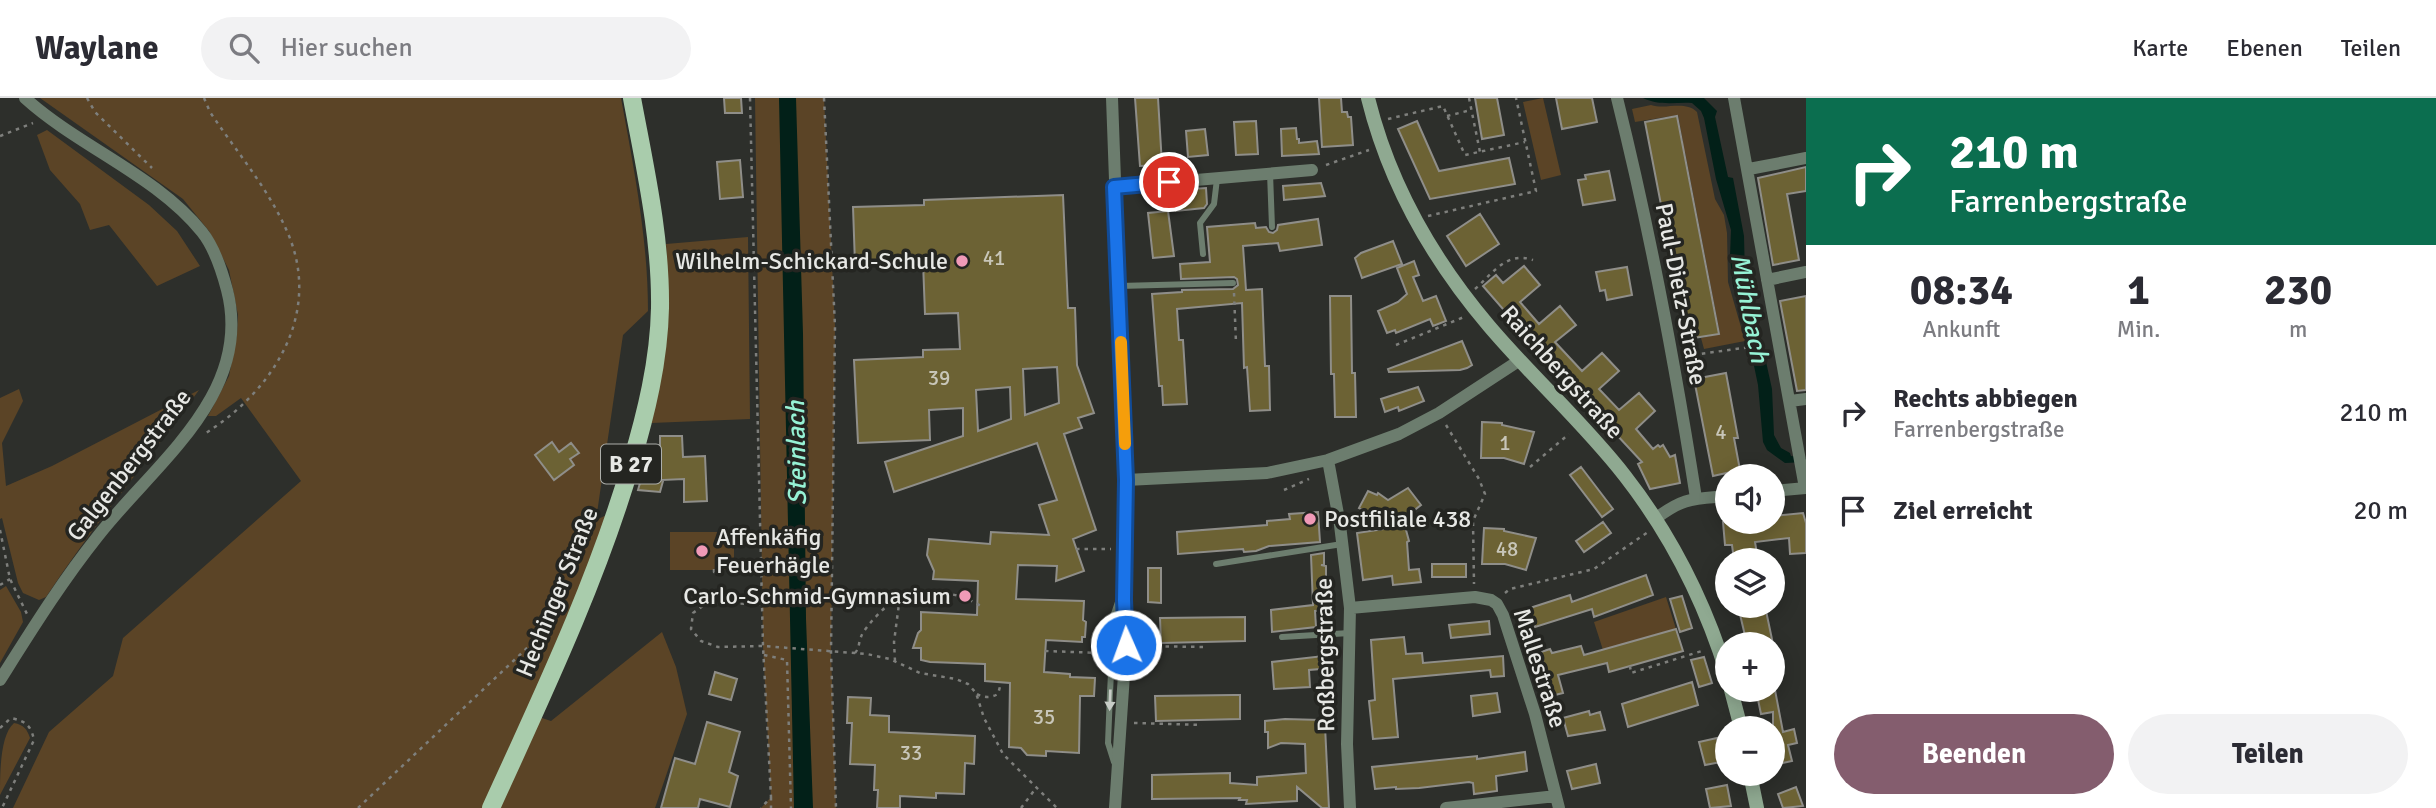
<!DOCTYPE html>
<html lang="de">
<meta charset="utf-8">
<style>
:root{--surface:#fff;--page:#f2f2f3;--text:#2b2b33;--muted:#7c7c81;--line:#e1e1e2;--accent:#845d6e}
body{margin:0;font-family:Signika,sans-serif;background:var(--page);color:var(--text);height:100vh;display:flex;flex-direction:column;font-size:26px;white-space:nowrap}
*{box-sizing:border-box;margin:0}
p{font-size:23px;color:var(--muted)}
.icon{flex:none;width:38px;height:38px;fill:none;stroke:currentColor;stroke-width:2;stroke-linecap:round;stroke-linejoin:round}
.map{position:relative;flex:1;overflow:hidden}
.side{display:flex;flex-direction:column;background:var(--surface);width:630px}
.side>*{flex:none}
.banner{background:#0b6e4f;color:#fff;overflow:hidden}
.tools{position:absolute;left:1715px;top:366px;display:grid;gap:14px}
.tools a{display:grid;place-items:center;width:70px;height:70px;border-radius:50%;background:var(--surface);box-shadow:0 4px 18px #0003;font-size:35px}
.pin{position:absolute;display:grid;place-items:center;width:60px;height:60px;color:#fff;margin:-30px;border:4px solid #fff;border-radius:50%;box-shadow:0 2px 7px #0007}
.me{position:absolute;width:77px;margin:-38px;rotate:358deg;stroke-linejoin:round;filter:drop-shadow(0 0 5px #0008)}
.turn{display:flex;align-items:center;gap:24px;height:147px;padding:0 28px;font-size:32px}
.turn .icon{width:91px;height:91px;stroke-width:2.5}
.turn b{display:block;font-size:49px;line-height:60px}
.eta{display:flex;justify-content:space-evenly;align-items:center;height:119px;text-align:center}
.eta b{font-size:42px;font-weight:700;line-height:49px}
.cta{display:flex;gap:14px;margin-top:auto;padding:14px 28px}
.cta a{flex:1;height:80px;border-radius:42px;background:var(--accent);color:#fff;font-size:28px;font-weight:700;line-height:80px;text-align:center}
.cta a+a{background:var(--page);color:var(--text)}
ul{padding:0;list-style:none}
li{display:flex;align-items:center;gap:21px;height:98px;padding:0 28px}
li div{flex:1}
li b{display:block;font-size:26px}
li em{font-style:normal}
header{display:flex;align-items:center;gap:42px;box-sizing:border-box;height:98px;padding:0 35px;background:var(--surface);border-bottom:2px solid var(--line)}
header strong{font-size:33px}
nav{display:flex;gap:38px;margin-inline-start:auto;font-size:24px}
.search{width:490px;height:63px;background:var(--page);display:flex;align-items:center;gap:18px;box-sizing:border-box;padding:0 24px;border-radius:38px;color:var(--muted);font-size:26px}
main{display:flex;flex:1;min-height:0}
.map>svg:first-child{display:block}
.green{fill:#5b4426}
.water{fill:#022018}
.building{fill:#6c6234;stroke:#8f8e89;stroke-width:2;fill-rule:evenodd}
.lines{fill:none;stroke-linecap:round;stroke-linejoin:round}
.path{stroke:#7e7f7c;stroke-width:2.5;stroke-dasharray:3.5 5;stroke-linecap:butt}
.lane{stroke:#6c7d6e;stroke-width:6}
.street{stroke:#6c7d6e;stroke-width:12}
.secondary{stroke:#8fa991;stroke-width:14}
.primary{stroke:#a9ccac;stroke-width:18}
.oneway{fill:#c8cdc7}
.route-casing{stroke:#114b97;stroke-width:18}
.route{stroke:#1a73e8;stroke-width:12}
.slow{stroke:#f59e0b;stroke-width:12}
.poi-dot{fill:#f09ab7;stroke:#242521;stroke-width:2.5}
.labels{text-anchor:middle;stroke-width:7;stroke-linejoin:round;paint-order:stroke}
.number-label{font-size:21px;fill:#c8c6b9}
.shield{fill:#242521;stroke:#acaeaa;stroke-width:2}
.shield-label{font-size:23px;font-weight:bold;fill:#e7e8e5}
.poi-label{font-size:24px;fill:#e7e8e5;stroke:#242521;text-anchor:end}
.street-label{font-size:24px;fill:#e7e8e5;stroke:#242521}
.water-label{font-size:26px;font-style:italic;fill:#96f2d5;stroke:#242521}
</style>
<header>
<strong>Waylane</strong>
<div class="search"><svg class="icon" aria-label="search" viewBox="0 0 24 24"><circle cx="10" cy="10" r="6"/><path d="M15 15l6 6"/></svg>Hier suchen</div>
<nav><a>Karte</a><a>Ebenen</a><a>Teilen</a></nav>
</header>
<main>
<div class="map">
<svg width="1806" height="710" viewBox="0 0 1806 710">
<rect width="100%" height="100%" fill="#2d2f2b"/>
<path class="green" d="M40,0H621C634,71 648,141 648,213L623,237L596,422L617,412L533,617L551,623L662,534L676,569L687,616L655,710H13L49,634L113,578L123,540L301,383L241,300L216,318H208L229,278L237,236L238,217L229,172L209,133L183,101Z
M755,0H824L835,228L831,554L836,710H761L771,699L763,548Z
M1543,0L1561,77L1541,82L1523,4Z
M1651,7C1666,12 1685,2 1697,14L1715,101L1724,117L1727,135L1728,184L1745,243L1704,251L1701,240L1720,236L1685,54L1680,53L1678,45L1683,44L1678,17L1635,24L1632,11Z
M47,32L149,107L177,133L200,168L157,188L109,127L90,132L80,106L50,72L37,37Z
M748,139L750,321L651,325L668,189L666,146Z
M19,291L23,303L2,345L6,388L52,368L199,292C149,362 93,427 46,499L39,502L23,495L18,485L2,420L0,421V300Z
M670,434H734V472H670Z
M6,488L21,514L23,524L0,565V492Z
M1666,499L1676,531L1603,552L1594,524Z
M14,625C24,627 27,631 30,640L0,697C0,675 0,637 14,625Z"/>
<path class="water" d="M779,0H796L803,236L806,521L813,710H794Z
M1643,0H1704L1717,13L1715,19L1728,79L1733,80L1744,138L1745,180L1754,209L1772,291L1774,337L1781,350L1790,355L1791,358L1806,360V364L1785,365L1767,352L1763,344L1758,287L1743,215L1733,188L1730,159L1731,132L1716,81L1704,20L1701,13L1692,5C1675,4 1659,8 1643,0Z"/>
<path class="building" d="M724,0H741L742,15H725Z
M1135,0H1158L1162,67L1140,68Z
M1319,0H1341L1342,14H1347L1348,19H1351L1353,47L1322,49Z
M1475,0H1497L1504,37L1482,41Z
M1556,0H1592L1597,24L1562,31Z
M1677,18L1719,236L1687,241L1645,24Z
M1256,23L1258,56L1236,57L1234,24Z
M1417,23L1439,73L1509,60L1515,86L1430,101L1398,31Z
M1296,30L1297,41H1299V45L1317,43L1319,56L1282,58L1281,31Z
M1205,31L1208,57L1188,59L1186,33Z
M740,62L743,99L720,101L717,64Z
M1806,69V93L1787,96L1799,162L1773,167L1758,80Z
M1609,73L1615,102L1583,107L1578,82L1586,81L1585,77Z
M1321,85L1325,98L1284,102L1283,88Z
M1206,90L1207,106L1204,110L1176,113L1174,98L1193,96V91Z
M1063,97L1068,210H1075L1077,267L1094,315L1078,320L1082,330L1064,336L1096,432L1073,441L1084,473L1056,483L1057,468L1018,467L1016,501L1084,503L1083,522L1086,524L1085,539H1082V544L1046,542L1044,574L1070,576V579L1095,580L1094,598H1080L1079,655L1046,653V658L1027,657L1021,650L1009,649L1010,585L985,583V566L930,564L921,562V550H913L918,535L921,532V514L977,517L978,483L933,481L934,473L927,457L929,441L990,446L991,434L1049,437L1039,407L1057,402L1037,345L894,394L885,364L963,338V310L929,312L930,342L858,345L854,262L923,259V252L960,251L958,215L925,216L923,164L855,166L853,109L924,107V102ZM1057,269L1059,305L1025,317L1023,271ZM1010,289L1011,321L978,333L976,292Z
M1168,113L1174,158L1153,160L1148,115Z
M1480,116L1499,146L1466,168L1447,138Z
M1318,121L1322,147L1280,153L1278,145L1243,148L1246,192L1262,191L1265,268H1269L1270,312L1250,313L1247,269L1244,270L1242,205L1177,211L1179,242H1183L1187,306L1163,307L1162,288H1159L1152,196L1182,194V192L1233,191L1238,187L1237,181L1234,179L1181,181L1180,166L1210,164L1207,129L1255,125L1256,130L1266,129L1269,134L1273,135L1277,132L1278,127Z
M1393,143L1402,166L1362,180L1355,160L1361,155Z
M1414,163L1419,177L1413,179L1423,203L1436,198L1446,223L1433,228L1430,221L1396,235L1395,232L1387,235L1378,213L1398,204L1407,196L1397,170Z
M1524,168L1540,187L1520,204L1539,226L1560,208L1576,227L1555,244L1582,273L1602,255L1619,273L1599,291L1619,312L1639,295L1655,313L1636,331L1653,351L1658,347L1660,349L1663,347L1670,359L1675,357L1680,385L1650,391L1638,366L1642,364L1549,264L1483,188L1496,177L1503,185Z
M1627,169L1632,197L1607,202L1605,192L1600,193L1596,174Z
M1330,198H1351L1352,275H1355L1356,319H1335L1334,276H1331Z
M1806,198V292L1797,293L1780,203Z
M1462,243L1472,267L1467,270L1460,272L1389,274L1388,271Z
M1726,275L1738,340H1734L1740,372L1713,378L1694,281Z
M1418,289L1424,303L1399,313L1398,309L1385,314L1381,301Z
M1482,324L1502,325V327L1534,334L1524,366L1504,360H1481Z
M660,338H682L683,359L705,358L707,403L684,404V381L661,382L663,383L660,394L638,392L642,378L655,381V360H660Z
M552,344L559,354L571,345L579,355L570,361L574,367L554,382L535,357Z
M1581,369L1613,411L1602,419L1570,377Z
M1408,390L1421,407L1403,421L1409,443L1407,444L1409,472L1419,471L1421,484L1393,487L1392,478L1363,482L1357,435L1397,429L1359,410L1368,393L1377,397L1378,395L1388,402Z
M1318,414L1320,444L1269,448L1256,453L1244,454L1243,451L1178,456L1177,434L1267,427V423L1290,421L1289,416Z
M1803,415L1806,425V455L1790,456L1789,440L1755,444L1758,462H1734L1732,447H1725L1723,424H1773V418Z
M1603,424L1611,435L1584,454L1576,443Z
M1484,430L1504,431V433L1536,440L1526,472L1505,466H1482Z
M1324,455V467H1321L1326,468V492H1331L1332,512L1315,513L1316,529L1272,534L1271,512L1313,507L1311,457Z
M1432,466H1466V479H1432Z
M1148,470H1161V505L1148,504Z
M1646,477L1653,497L1594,519L1592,511L1535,529L1530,510L1570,497L1572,504Z
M1682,498L1692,530L1680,534L1670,501Z
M1738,508H1765L1773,546H1747Z
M1245,519V543L1161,545L1160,520Z
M1489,523L1490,536L1451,540L1449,527Z
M1676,531L1683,553L1609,574L1607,565L1558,577L1563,595L1551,598L1541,554L1550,551L1552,555L1581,548L1584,557Z
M1404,539L1406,556L1422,555L1423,565L1503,558L1504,578L1491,579L1490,572L1393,581L1398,639L1373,641L1369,603L1375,602L1371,542Z
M1332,557L1333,570L1309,572L1310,589L1274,591L1272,564Z
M1704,559L1712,585L1699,589L1691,562Z
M715,574L737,581L731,602L709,596Z
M1692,584L1698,607L1628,629L1622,606Z
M1756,592H1775L1783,634L1794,631L1797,645L1788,647L1792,663L1773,667V614L1761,616Z
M1497,595L1500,614L1473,618L1471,598Z
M1233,597H1240V621L1156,623L1155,598Z
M848,599L871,600L870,617L889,618V634L975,638L974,666L965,665L964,696L936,695V700L900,698V710H877L878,692H874L875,667L850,666L852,625H847Z
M1321,601H1333L1334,628H1325L1329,710H1322L1297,689V703L1246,706L1247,702H1239L1240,700L1152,701V677L1230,675V685L1257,687V679L1306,675L1305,646L1281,645L1268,650V634H1265V623L1285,621L1321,622Z
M1589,613L1590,617L1600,614L1605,632L1568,638L1563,620Z
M707,624L740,634L729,674L738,678L730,709L700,701L698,710H661L675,660L695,666Z
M1717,640L1721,664L1705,667L1699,644Z
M1525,654L1527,673L1496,678L1497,693L1474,696L1473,685L1469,684L1419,690L1396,691V689L1375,691L1372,669L1477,658V661Z
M1596,666L1600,685L1572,691L1567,673Z
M1727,687L1731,708L1710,710L1706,691Z
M1796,689L1803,708L1783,710L1778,696Z"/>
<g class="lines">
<path class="path" d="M87,0L95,14L152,70
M204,0L210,14C236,53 267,89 286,131C324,213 275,291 206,335
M750,0L763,548L771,699L761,710
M824,0L835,228L831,554L836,710
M1469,0L1480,54
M1447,18L1471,12
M1388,21L1443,8L1465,57L1525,44
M0,38L33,25
M1326,67L1369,52
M1428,118L1536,93L1516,0
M1475,191C1494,174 1507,153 1533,162
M1234,195L1236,245
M1396,247L1464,219
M1685,258L1765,247
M1446,327L1479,381L1485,396L1473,423L1474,486
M1530,369L1569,336
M1284,392L1309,381
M0,432L10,481L27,516
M1076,451H1111
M714,471V474H762
M0,487L10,481
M1505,495L1510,491L1594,471L1648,434
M761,506L707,505L693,515L691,531L701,543L718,549L763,548L867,556L890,561L920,575L956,581L968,586L976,595L984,620L1003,656L1057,710
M1140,548L1205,549
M1045,553L1101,555
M855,555C860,549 858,546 861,539C864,529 890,503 900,498
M764,557L787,562L791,710
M895,563L894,544L900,498L941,494L964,499L983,509
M1630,568L1631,575L1705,552
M977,596C984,600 991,600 998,596L1001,585
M1134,625L1202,627
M0,630L11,620C25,623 31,627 34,642L2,710
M771,699V710
M358,710L527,550L547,532L556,528
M1021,710L1036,690"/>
<path class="lane" d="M1270,75L1272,129
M1203,156L1200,125L1214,106L1217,81
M1119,188L1233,185
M1216,466L1342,446
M1282,539L1350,535
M1114,664L1108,645L1110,595L1114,516L1120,498"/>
<path class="street" d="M1112,0L1126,382L1124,502L1126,547L1115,710
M1617,0C1650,132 1675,266 1696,400
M1734,0L1805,390
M1749,71L1806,60
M1114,89L1312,72
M1767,182L1806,174
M1790,303L1806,301
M1328,362L1340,427L1350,510L1347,646L1350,710
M1126,382L1267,375L1328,362L1399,336L1439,315L1520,262
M1773,393L1806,390
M1655,421C1684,399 1693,401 1727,398
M1350,510L1475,499L1491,502L1497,506L1503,517L1535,616L1559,710
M0,582C31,533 62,483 98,438C154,366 254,296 227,192C222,173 214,149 202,134C156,77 79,49 25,0
M1446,710L1556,698"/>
<path class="secondary" d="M1368,0C1389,85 1433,162 1489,228C1533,280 1584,325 1625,378C1671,437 1705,505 1727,576
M1731,592L1741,630
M1750,676L1757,710"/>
<path class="primary" d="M491,710C542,598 596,485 631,366C646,316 659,263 660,210C661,139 645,70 632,0"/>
</g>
<defs><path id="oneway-solid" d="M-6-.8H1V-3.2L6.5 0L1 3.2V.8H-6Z" transform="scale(1.75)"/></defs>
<use class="oneway" href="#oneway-solid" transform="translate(1110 602) rotate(92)"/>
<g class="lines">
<defs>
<path id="route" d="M1126,547L1124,502L1126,382L1114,89L1169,84"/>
</defs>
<use href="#route" class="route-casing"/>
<use href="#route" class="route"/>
<path class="slow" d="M1121,244L1125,346"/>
</g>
<g class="poi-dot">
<circle cx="962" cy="163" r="7"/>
<circle cx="1310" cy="421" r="7"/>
<circle cx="702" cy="453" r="7"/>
<circle cx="965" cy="498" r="7"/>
</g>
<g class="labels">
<g class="number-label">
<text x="994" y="167">41</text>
<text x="939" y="287">39</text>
<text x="1721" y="341">4</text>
<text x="1505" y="352">1</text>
<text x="1507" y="458">48</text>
<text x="1044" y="626">35</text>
<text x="911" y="662">33</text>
</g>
<rect class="shield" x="601" y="346.5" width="60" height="39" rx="5"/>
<g class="shield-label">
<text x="631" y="374">B 27</text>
</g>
<g class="poi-label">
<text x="948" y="171">Wilhelm-Schickard-Schule</text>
<text x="1324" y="429" text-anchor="start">Postfiliale 438</text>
<text x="716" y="447" text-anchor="start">Affenkäfig<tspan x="716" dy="28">Feuerhägle</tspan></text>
<text x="951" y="506">Carlo-Schmid-Gymnasium</text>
</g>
<g class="street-label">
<text transform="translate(1681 196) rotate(79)" y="8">Paul-Dietz-Straße</text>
<text transform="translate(1562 274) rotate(48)" y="8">Raichbergstraße</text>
<text transform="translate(129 367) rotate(-52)" y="8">Galgenbergstraße</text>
<text transform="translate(557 494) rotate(-68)" y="8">Hechinger Straße</text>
<text transform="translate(1325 557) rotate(-91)" y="8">Roßbergstraße</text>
<text transform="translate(1540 570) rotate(72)" y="8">Mallestraße</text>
</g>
<g class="water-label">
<text transform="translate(1750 210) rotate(79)" y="9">Mühlbach</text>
<text transform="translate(796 355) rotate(-91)" y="9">Steinlach</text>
</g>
</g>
</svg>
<div class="tools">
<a><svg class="icon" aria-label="sound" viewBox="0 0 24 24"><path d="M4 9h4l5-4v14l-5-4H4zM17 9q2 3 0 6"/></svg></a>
<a><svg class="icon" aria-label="layers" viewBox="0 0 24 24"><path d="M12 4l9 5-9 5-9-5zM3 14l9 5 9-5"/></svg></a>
<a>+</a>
<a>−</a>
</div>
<div class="pin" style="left:1169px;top:84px;background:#d93025"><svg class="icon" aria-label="arrive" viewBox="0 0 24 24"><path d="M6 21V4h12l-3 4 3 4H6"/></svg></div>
<svg class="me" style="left:1126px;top:547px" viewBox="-20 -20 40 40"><circle r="17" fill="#1a73e8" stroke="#fff" stroke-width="3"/><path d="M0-11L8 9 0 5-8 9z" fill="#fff"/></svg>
</div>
<section class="side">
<div class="banner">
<div class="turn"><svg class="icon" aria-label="right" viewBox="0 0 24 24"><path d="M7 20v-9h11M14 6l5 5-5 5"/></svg><div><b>210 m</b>Farrenbergstraße</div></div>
</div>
<div class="eta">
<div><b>08:34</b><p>Ankunft</p></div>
<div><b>1</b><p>Min.</p></div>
<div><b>230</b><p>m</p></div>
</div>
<ul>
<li><svg class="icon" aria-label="right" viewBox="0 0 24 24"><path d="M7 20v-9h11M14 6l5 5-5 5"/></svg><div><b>Rechts abbiegen</b><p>Farrenbergstraße</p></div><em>210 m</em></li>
<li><svg class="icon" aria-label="arrive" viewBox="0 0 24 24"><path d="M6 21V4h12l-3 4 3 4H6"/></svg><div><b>Ziel erreicht</b></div><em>20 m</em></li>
</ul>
<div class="cta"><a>Beenden</a><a>Teilen</a></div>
</section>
</main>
